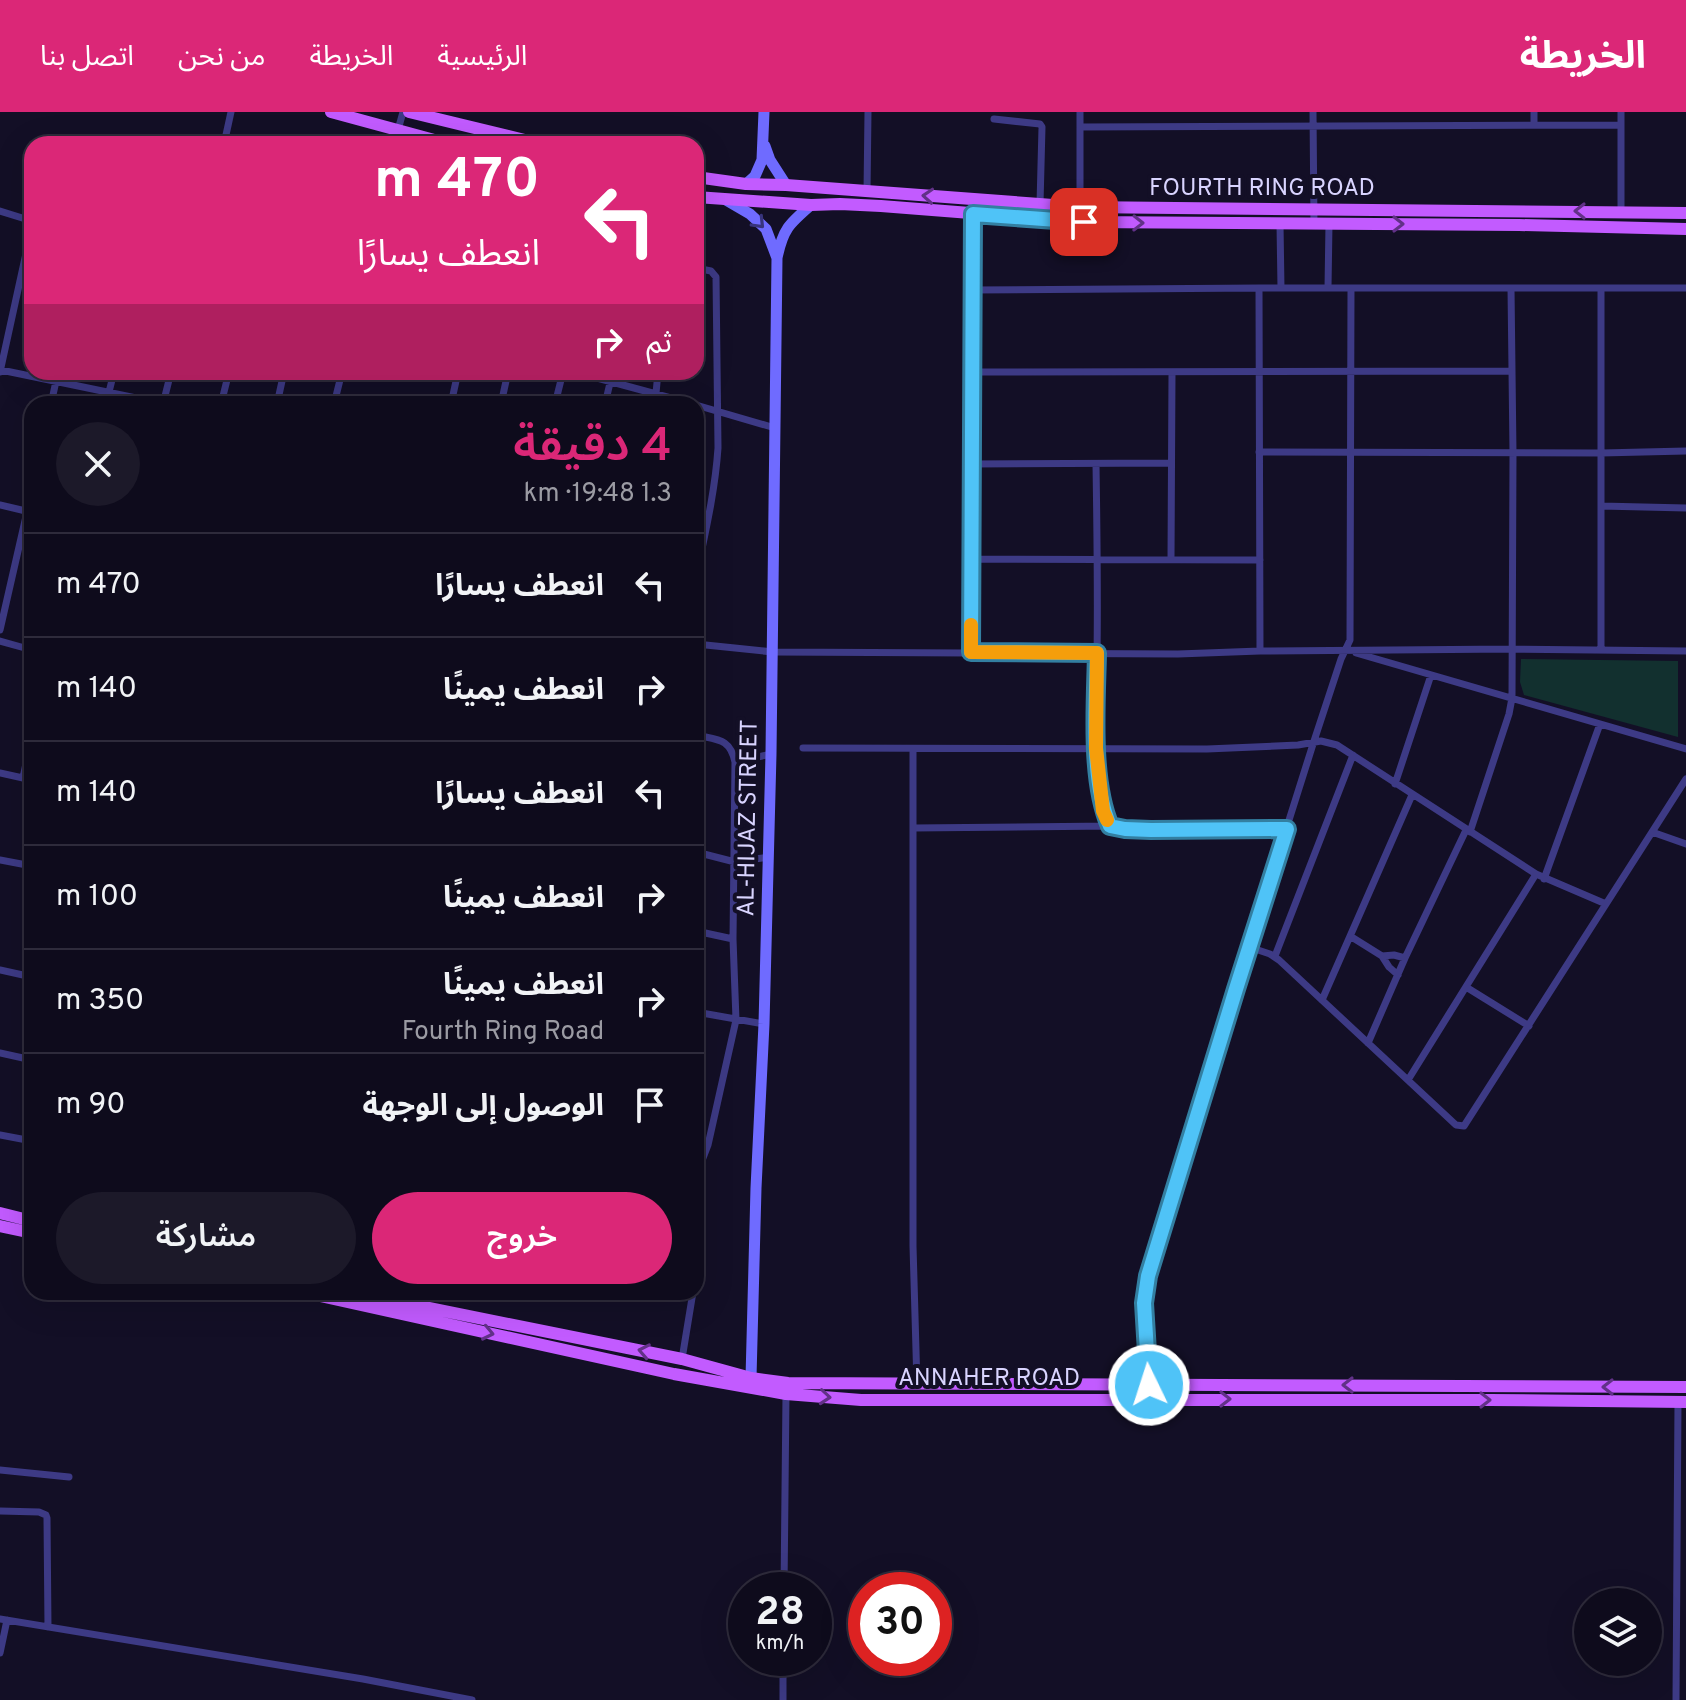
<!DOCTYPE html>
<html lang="ar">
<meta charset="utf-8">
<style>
:root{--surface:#0e0b1c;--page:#1c1929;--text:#f1f3f6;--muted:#9b9ba3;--line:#2e2b3b;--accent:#db2777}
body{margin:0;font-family:Overpass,"Noto Sans Arabic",sans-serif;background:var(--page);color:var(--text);direction:rtl;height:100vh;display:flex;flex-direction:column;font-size:30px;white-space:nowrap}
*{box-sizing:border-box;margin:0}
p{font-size:26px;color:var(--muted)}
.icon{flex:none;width:44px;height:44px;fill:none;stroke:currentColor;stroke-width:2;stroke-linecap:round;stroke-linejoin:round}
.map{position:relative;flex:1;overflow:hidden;direction:ltr}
.sheet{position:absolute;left:24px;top:284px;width:680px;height:904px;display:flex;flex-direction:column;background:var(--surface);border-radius:24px;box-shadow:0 8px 32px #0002,0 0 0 2px var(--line);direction:rtl}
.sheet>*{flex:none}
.banner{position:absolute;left:24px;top:24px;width:680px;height:244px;border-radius:24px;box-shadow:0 8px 32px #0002,0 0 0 2px var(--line);direction:rtl;background:#db2777;color:#fff;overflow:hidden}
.tools{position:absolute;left:1574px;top:1476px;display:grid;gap:16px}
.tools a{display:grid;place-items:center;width:88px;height:88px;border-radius:50%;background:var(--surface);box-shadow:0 8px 32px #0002,0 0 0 2px var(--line);font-size:40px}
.speed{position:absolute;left:728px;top:1460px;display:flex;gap:16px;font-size:40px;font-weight:700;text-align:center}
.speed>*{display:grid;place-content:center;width:104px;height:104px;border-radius:50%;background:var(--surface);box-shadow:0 8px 32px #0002,0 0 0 2px var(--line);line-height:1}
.speed small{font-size:20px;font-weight:400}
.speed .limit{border:12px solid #d22;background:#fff;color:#111}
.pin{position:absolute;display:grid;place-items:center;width:68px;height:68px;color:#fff;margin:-34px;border-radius:16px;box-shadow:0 4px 12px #0006}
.me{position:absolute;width:88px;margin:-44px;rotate:356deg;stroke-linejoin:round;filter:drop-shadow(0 0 6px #0008)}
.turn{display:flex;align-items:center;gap:28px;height:168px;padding:0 32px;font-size:36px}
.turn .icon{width:104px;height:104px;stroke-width:2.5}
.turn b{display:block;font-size:56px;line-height:68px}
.then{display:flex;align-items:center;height:76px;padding:0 32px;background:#0003;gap:16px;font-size:30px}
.round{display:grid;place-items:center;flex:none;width:84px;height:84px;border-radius:42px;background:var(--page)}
.overview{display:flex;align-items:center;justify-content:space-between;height:136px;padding:0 32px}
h1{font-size:48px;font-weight:600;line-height:60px;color:var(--accent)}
.action{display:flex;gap:16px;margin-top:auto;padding:16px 32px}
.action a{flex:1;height:92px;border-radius:48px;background:var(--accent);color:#fff;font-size:32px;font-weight:600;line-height:92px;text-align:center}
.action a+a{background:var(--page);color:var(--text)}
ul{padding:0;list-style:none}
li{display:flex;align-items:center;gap:24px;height:104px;padding:0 32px;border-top:2px solid var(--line)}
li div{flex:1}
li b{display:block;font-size:30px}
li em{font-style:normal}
header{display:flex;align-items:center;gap:48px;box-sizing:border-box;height:112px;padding:0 40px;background:var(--accent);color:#fff}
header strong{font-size:38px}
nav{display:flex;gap:44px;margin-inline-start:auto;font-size:28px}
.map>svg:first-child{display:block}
.green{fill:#12302f}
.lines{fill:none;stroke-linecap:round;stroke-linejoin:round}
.minor{stroke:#3d3a85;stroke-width:7}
.secondary{stroke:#6f6bff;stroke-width:11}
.primary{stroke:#c25bff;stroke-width:12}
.oneway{stroke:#623188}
.oneway2{stroke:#38347d}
.route-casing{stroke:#337fa1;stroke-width:20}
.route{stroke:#4fc3f7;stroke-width:14}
.slow{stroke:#f59e0b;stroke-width:14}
.labels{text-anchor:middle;stroke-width:8;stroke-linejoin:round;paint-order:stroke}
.street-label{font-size:24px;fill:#d9d4ff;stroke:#130f26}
</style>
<header>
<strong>الخريطة</strong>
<nav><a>الرئيسية</a><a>الخريطة</a><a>من نحن</a><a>اتصل بنا</a></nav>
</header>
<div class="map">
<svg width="1686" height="1588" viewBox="0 0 1686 1588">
<rect width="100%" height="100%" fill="#130f26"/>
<path class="green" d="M1521,547L1678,549V625L1524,583L1520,570Z"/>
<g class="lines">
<path class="minor" d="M1080,0V95
M1313,0L1314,112
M1534,0V13
M1621,0V100
M994,7L1040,12L1042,15L1040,92
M1080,15L1621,13
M224,32L231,0
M394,32L403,0
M867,80L868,0
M0,99L32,109
M1280,112L1281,176
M696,156L711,159L716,165L718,336C715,380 705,422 696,465
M1259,176L1260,539
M1328,176L1329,112
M1601,176V538
M972,178L1259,176H1686
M1,258L165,292
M0,260L32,114
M575,260L693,292
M972,260L1512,259
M51,292L58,260
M106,292L114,260
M163,292L171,260
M221,292L229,260
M277,292L284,260
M334,292L342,260
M451,292L458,260
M501,292L508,260
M555,292L563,260
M605,292L610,271
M655,292L658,260
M696,293L775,316
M1259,340L1601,341L1686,339
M971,352L1171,351
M1096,352C1097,416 1098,479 1097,543C1097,593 1090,668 1110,714L1125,717L1151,718L1287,717
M0,393L30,400
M1601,394L1686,396
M971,447L1260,448
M1171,447L1172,261
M0,518L32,378
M0,529L32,538
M696,532L773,540L1178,542L1260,539L1511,537L1686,539
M971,540L973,102
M1356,541L1686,637
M696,623C718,628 730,626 735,650L733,827L736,908L708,1033L696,1064
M803,636L1207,637L1298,633L1321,629L1337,633L1536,762L1606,792
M913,637V1134L917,1273
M735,650L771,642
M0,661L32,668
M23,666L32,622
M1395,672L1431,563
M914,716L1110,714
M1470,720L1509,602L1512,586L1513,341L1511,176
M1652,720L1686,732
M696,740L735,750L769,745
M0,748L32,754
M1544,767L1600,612
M696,819L733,827
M1350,824L1382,844L1389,855L1398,863
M1249,835L1270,842L1279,848L1456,1013L1464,1014L1686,667
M1275,844L1353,643
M1382,844L1394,843L1405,846
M0,858L32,865
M1466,875L1529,914
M1322,888L1412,683
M696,900L764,912
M1368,931L1405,846L1466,718
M0,941L32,948
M1408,968L1536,762
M0,1023L32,1029
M682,1247L693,1180
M1150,1287L1144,1191L1148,1164L1229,898L1314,629L1341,547L1350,528L1351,176
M0,1358L69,1365
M0,1399L39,1400L46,1403L47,1406L48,1515
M784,1478L786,1282
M0,1507L363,1567L472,1588
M0,1541L7,1508
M783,1588V1546
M1676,1588L1678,1290"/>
<path class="secondary" d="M765,34L770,48L786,73
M746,72L755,64L762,48L764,0
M726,88L750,102L766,117L777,146
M751,1266L756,1076L764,912L771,642L777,146C783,117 789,112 811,93"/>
<path class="primary" d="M331,0L449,32
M409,0L541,32
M696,65L746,72L786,73L1080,95L1686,101
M696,85L811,93L840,92L881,94L1084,110L1519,113L1686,117
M0,1101L32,1109
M0,1114L32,1121
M302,1180L674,1262L786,1282L861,1288H1490L1686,1290
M350,1180L682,1247L751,1266L788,1271L1686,1275"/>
</g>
<defs><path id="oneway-chevron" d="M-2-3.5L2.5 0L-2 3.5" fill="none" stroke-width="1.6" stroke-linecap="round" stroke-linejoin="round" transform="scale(2)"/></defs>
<g class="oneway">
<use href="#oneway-chevron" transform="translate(928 84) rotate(-176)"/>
<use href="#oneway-chevron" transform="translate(1580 99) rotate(-180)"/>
<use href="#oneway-chevron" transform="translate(1138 111) rotate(1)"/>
<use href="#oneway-chevron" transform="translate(1398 112)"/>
<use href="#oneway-chevron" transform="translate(488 1221) rotate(12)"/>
<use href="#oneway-chevron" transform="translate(644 1239) rotate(-169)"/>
<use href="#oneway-chevron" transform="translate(1348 1273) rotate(-180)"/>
<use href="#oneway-chevron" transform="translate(1608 1275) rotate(-180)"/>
<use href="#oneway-chevron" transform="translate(825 1285) rotate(5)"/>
<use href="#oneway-chevron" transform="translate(1225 1287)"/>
<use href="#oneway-chevron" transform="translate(1485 1288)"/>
</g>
<use class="oneway2" href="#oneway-chevron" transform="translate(759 111) rotate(46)"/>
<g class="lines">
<defs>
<path id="route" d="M1084,110L973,102L971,540L1097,541C1096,591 1090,668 1110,714L1125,717L1151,718L1287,717L1236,877L1148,1164L1144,1191L1149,1273"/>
</defs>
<use href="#route" class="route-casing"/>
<use href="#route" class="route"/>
<path class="slow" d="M971,513V540L1097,541L1096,636L1103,699L1107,708"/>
</g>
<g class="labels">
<g class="street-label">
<text x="1262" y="83">FOURTH RING ROAD</text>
<text transform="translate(747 706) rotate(-89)" y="8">AL-HIJAZ STREET</text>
<text x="989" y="1273">ANNAHER ROAD</text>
</g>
</g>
</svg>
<div class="tools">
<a><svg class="icon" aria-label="layers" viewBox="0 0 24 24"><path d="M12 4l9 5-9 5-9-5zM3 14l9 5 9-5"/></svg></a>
</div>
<div class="speed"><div>28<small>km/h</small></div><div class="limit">30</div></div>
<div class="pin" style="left:1084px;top:110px;background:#d93025"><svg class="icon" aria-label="arrive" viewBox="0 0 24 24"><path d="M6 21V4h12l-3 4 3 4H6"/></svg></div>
<svg class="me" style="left:1149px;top:1273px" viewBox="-20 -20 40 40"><circle r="17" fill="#4fc3f7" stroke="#fff" stroke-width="3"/><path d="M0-11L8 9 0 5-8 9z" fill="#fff"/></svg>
<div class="banner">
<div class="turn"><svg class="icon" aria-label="left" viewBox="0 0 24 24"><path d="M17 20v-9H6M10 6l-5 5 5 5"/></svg><div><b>470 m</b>انعطف يسارًا</div></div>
<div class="then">ثم<svg class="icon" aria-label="right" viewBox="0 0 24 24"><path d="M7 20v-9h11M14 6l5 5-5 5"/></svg></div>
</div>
<section class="sheet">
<div class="overview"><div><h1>4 دقيقة</h1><p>1.3 km · 19:48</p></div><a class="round"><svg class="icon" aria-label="close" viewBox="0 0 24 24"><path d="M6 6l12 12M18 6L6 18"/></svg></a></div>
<ul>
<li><svg class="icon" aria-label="left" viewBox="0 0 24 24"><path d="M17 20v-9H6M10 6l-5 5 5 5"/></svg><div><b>انعطف يسارًا</b></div><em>470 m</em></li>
<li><svg class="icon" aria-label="right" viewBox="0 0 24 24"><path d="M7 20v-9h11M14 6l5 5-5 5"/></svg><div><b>انعطف يمينًا</b></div><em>140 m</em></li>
<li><svg class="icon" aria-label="left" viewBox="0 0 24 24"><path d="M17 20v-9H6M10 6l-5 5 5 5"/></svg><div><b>انعطف يسارًا</b></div><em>140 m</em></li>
<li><svg class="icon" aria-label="right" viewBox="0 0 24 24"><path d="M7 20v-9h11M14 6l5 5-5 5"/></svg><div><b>انعطف يمينًا</b></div><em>100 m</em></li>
<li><svg class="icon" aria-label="right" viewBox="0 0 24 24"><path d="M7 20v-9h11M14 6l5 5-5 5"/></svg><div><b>انعطف يمينًا</b><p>Fourth Ring Road</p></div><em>350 m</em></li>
<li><svg class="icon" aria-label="arrive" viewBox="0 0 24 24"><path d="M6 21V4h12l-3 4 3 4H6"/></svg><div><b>الوصول إلى الوجهة</b></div><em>90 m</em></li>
</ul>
<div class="action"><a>خروج</a><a>مشاركة</a></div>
</section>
</div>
